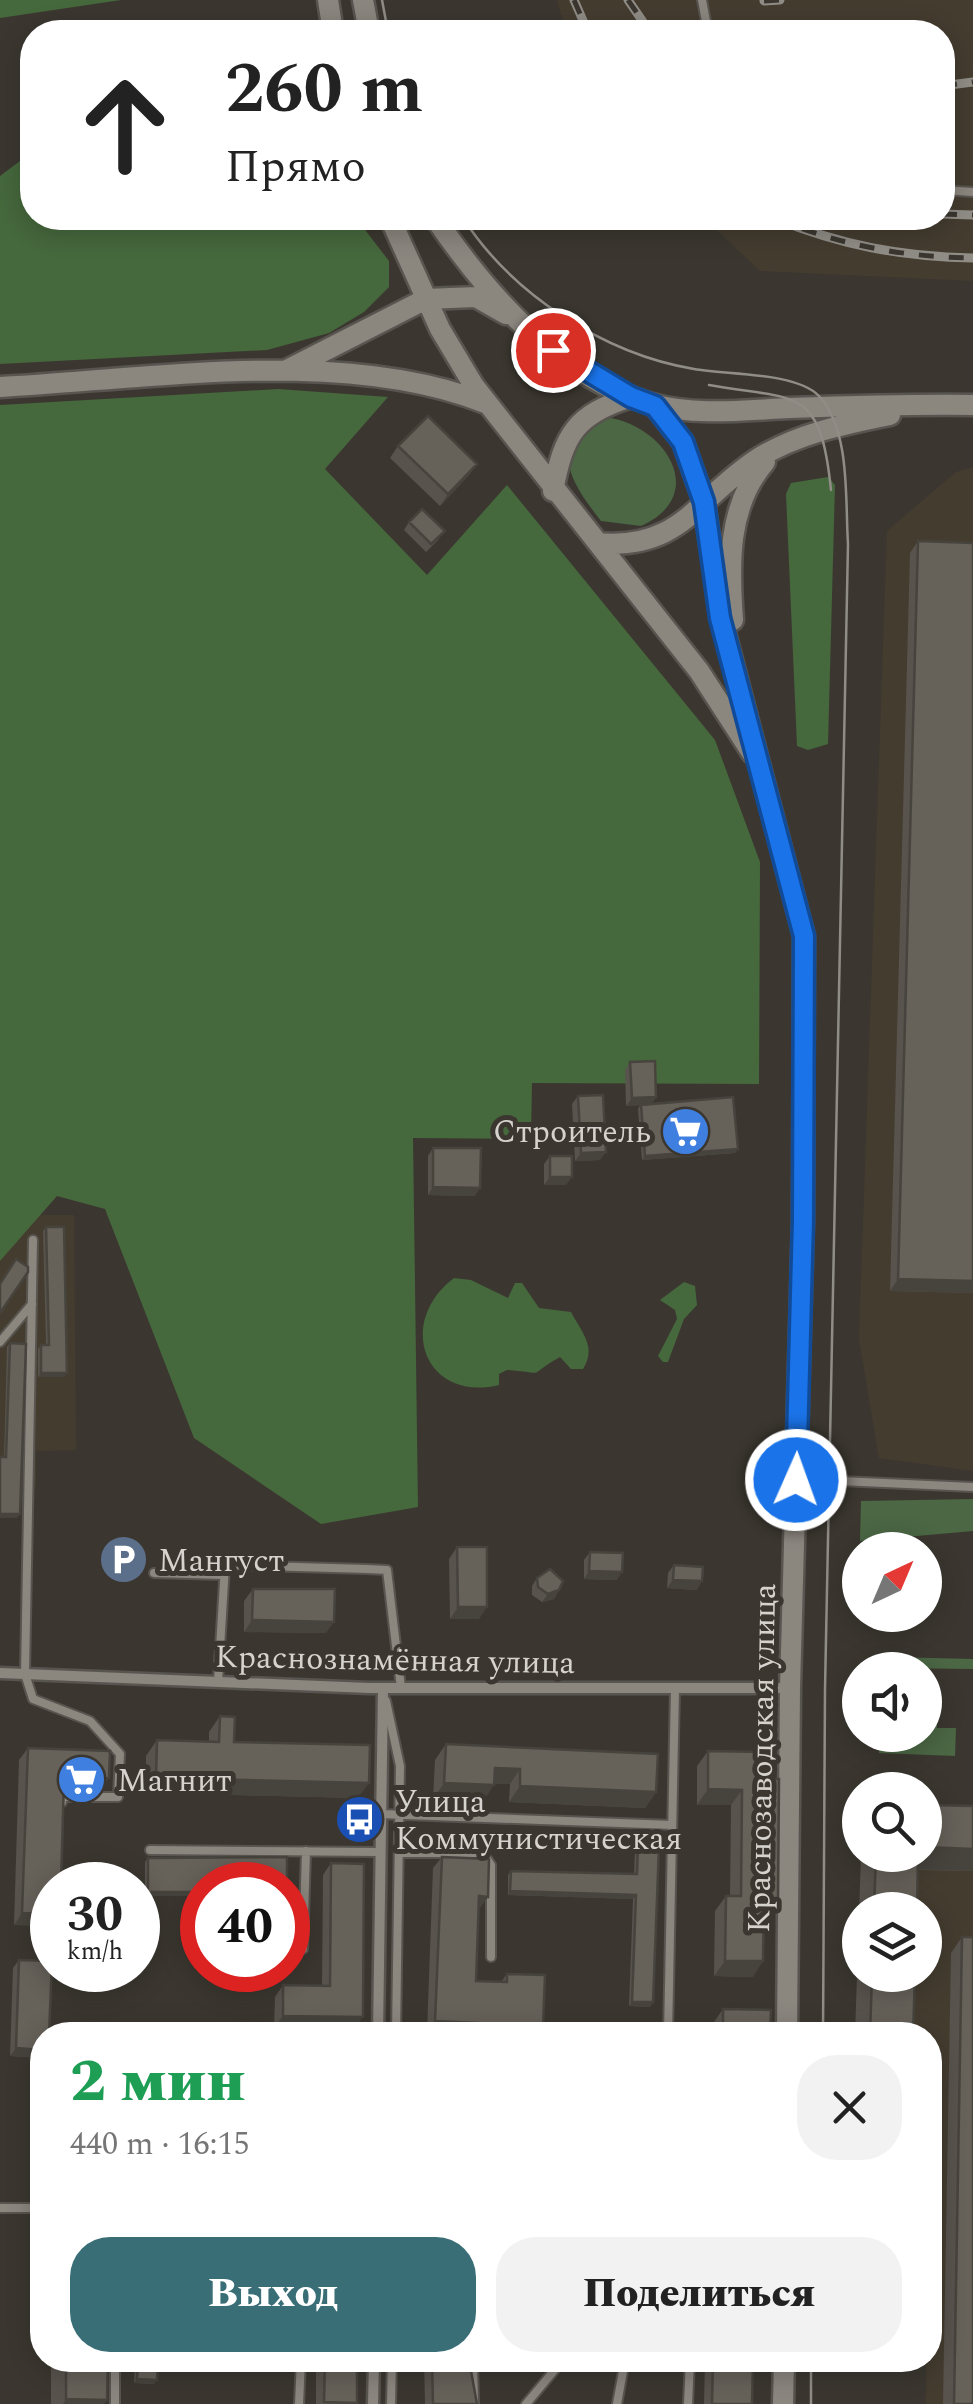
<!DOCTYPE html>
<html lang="ru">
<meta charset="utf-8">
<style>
:root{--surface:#fff;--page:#f2f2f2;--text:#222;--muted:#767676;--accent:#396e77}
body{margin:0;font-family:Spectral,serif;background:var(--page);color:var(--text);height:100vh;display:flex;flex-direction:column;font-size:38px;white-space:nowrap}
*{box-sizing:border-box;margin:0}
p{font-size:32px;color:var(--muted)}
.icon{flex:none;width:55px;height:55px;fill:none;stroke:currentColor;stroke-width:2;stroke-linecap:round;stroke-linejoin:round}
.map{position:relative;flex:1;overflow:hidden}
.panel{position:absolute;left:30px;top:2022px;width:912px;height:350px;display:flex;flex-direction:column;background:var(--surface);border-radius:40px;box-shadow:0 5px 25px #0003}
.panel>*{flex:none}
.guide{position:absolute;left:20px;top:20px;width:935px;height:210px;border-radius:40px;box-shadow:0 5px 25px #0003;background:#fff;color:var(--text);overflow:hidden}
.needle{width:65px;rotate:44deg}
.tools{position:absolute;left:842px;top:1532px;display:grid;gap:20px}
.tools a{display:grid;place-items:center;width:100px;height:100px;border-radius:50%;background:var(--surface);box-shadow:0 5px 25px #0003;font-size:50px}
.speed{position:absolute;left:30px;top:1862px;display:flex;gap:20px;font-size:50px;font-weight:700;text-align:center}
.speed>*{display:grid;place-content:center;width:130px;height:130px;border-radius:50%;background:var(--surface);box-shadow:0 5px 25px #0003;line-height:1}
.speed small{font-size:25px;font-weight:400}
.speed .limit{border:15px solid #d22;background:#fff;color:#111}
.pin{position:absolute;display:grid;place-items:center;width:85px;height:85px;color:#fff;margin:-42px;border:5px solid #fff;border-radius:50%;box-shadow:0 2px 10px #0007}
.me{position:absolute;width:110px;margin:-55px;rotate:2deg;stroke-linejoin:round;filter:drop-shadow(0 0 8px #0008)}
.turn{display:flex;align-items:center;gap:35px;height:210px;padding:0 40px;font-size:45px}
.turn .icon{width:130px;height:130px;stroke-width:2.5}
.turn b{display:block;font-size:70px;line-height:85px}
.round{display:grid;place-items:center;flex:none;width:105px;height:105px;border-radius:40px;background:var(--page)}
.summary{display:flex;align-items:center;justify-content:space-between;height:170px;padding:0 40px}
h1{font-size:60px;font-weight:800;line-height:75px;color:#1e9e55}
.button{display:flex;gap:20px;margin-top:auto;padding:20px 40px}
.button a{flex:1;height:115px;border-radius:40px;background:var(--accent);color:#fff;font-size:40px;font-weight:800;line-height:115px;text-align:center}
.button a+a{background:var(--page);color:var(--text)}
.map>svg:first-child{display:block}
.built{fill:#443c2f}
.green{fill:#4b6744}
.forest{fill:#46683d}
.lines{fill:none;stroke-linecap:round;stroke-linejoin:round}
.lane-casing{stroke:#58544f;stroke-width:12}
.street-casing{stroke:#58544f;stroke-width:15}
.secondary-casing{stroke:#58544f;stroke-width:25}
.lane{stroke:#8b867e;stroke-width:8}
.street{stroke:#8b867e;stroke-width:10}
.secondary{stroke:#8b867e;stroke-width:20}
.tram{stroke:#908d87;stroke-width:2.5}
.rail-casing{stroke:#908d87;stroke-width:9}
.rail{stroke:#3b3730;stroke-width:5;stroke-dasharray:15;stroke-linecap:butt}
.wall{fill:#58534d}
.shaded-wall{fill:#47443e}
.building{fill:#666159;stroke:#47443e;stroke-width:2.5}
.route-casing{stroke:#114b97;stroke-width:25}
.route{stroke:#1a73e8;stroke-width:18}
.labels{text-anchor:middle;stroke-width:10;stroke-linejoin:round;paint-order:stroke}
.poi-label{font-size:32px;fill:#d6d3cf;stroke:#3b3730;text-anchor:start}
.street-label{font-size:32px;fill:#d6d3cf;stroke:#3b3730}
</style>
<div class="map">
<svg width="973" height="2404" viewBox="0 0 973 2404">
<rect width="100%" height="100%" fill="#3b3730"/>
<path class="built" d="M557,0H973V281L760,271L704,218H942V32H566Z
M973,467V1471L879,1458L859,1339L887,531L956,472Z
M23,1215H74L76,1450L36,1451V1487H0V1249Z
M973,1848V2404H926L930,2035H865V1975H925V1910H865L925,1855Z"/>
<path class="green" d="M611,418C668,429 708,496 641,526L601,521C569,480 544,441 611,418Z
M973,1499V1531L860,1541L861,1501Z
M890,1657L973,1659V1669L890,1668Z
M925,1718H937V1728H956L955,1756L879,1753L880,1735H925Z"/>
<path class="forest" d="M0,0H121L0,18Z
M32,152V218H356L389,261V287L364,312L329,333L267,350L0,364V176Z
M278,389L388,397L325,469L427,575L507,485L715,740L760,862L759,1084L532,1083L531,1139L413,1138L418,1507L321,1524L194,1438L105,1209L57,1196L0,1261V405Z
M828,477L835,485L828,744L808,750L797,746L786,494L791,483Z
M454,1278L471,1280L508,1298L515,1283H522L539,1308L571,1312C582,1333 597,1347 583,1369H571L560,1357C523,1378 551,1373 507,1370L499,1374V1385C425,1403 395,1323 454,1278Z
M684,1282L695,1286L697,1305L684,1319L668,1362H663L658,1356L677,1319L675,1310L660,1300Z"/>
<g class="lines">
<defs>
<path id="lane" d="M702,0L708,32
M942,190L973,192
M33,1240L25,1674L33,1699L90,1721L120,1754L118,1797H62V1802
M0,1342L32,1304
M796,1479L973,1487
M154,1573L224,1575
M218,1681L225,1565L367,1569L387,1570L401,1688
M386,1701L400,1766L396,2035
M381,1814L672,1825
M150,1850L381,1852
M399,1853H483L491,1865V1957
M303,1949L306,1851
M668,2035L675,1688
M0,2208H42
M473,2360L474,2404
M115,2404V2360
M299,2404L301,2360
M391,2404L392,2360
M526,2404L563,2360
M617,2404L625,2360
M688,2404L690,2360"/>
<path id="street" d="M0,1673L369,1688H790
M378,2035L383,1688
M373,2404L374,2360"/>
<path id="secondary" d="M328,0L333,32
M363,0L369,32
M390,218L440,329L474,386L699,671L752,753
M435,218C487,294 559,378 652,404C694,416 746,410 789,408C850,406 912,404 973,405
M287,370L426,299L476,297L506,314
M0,387C149,379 344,347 485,403
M655,406L683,442L704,502L721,618L804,936L803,1220L790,1688L787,2035
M553,491C564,434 575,415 631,397
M598,543C681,550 695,500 757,459C796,434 845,424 890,415
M733,620C729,565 727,506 765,462
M783,2404L784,2360"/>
</defs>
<use href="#lane" class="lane-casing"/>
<use href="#street" class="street-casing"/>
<use href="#secondary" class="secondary-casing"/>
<use href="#lane" class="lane"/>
<use href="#street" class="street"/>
<use href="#secondary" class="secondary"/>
<path class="tram" d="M382,0L388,32
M463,218C512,294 604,354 694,369C727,375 796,372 819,396C851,431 845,500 848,544L825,1689L823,2035
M709,385C797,401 820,384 831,490
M811,2404V2360"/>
<defs>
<path id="rail" d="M574,0L588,32
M628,0L650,32
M764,1L780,0
M942,86L973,82
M942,214L973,215
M774,218C840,245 902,257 973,258"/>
</defs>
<use href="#rail" class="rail-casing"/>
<use href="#rail" class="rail"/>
</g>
<path class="wall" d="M398,446L477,464L469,475L440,506L390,458Z
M409,522L439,539L426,552L404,530Z
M918,541L973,543V1293L890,1291L910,553Z
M630,1062L656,1097L651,1104L738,1149L735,1153L642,1160L638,1109L640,1105L626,1106L625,1070Z
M578,1096L600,1160L575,1161L572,1104Z
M433,1148L475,1196L428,1195V1156Z
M550,1156L566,1185H544V1164Z
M46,1227L67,1373L64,1377H38V1349L41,1345H46L43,1231Z
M10,1343L17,1518L4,1457L7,1347Z
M457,1547L479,1619H450L449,1559Z
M590,1552L617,1580L584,1579V1560Z
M674,1565L697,1590L667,1588L668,1573Z
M537,1578L559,1590L554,1599L542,1602L532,1595V1586Z
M253,1589L326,1633L244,1632V1601Z
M220,1716L234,1742L358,1798L146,1793V1756L157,1740L209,1741V1732Z
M446,1744L656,1792L645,1808L509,1802L510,1784H494L483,1801L433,1799L435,1760Z
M28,1748L101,1790L64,1791L52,1926L14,1925L19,1760Z
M708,1751L762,1779L767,1918H764L753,1977L714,1976L715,1911L726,1896H730L731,1805H697V1766Z
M973,1806V1871L918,1870L917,1910H860V1975H915L913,2035H855L861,1855H925Z
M638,1846L653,2002L650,2007L629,2006L633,1899L508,1895V1875L511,1871L634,1874L635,1850Z
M287,1857L145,1896V1862L148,1858Z
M442,1857L480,1908H478L476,1981L501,1982L507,1974L537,2035L427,2033L433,1868Z
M331,1863L354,2029L274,2028L275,1997L283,1985L322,1986L323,1875Z
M962,1937L973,2404H943L951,1953Z
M19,1960L42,2035V2058L10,2056L13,1968Z
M723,2009L770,2035H712V2025Z
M51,2360H108L104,2404H51Z
M135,2360H158L154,2384L134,2383Z
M316,2360H357L356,2404H316Z
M424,2360H471V2371L477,2404H425Z
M705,2360H753L752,2404H704Z"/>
<path class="shaded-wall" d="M477,464L469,475L440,506L448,494Z
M656,1097L651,1105L626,1106L632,1098Z
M738,1149L735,1153L642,1160L645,1156Z
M606,1152L600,1160L575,1161L581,1153Z
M550,1177H572L566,1185H544Z
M433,1187L480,1188L475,1196L428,1195Z
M898,1279L973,1281V1293L890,1291Z
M41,1373H67L64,1377H38Z
M0,1514H20L17,1518H0Z
M589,1571L622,1572L617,1580L584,1579Z
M673,1580L702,1581L697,1590L667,1588Z
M559,1590L554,1599L542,1602L548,1594Z
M458,1607H487L479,1619H450Z
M252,1620L334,1622L326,1633L244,1632Z
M495,1768L520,1769L510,1784H484Z
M109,1778L101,1790L56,1791L64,1779Z
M156,1778L369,1783L358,1798L146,1793Z
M444,1783L494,1785L483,1801L433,1799Z
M520,1786L656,1792L645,1808L509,1802Z
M708,1789L742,1790L731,1805H697Z
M925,1847L973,1849V1871L903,1869L913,1855H925Z
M510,1891L636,1895L633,1899L508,1895Z
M148,1892H202V1896H145Z
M479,1896L488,1897L480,1908H471Z
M764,1902H778L767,1918H753Z
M22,1913L52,1914V1925H14Z
M725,1961H763L753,1977L714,1976Z
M632,2002H653L650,2007L629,2006Z
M283,2016L363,2017L354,2029L274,2028Z
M435,2021L543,2026L537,2035L427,2033Z
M16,2048L42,2050V2058L10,2056Z
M137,2379L157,2380L154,2384L134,2383Z
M66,2399L107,2400L104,2404H63Z"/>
<path class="building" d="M428,416L477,464L448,494L398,446Z
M422,509L445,531L431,544L409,522Z
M918,541L973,543V1281L898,1279Z
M655,1061L656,1097L632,1098L630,1062Z
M603,1095L606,1152L581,1153L578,1096Z
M733,1097L738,1149L645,1156L641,1105Z
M433,1148H481L480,1188L433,1187Z
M550,1156H572V1177H550Z
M46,1227H64L67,1373H41V1345H49Z
M16,1259L28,1267V1272L0,1313V1284Z
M10,1343L26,1344L20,1514H0V1457H6Z
M457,1547H487V1607H458Z
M590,1552L623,1553L622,1572L589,1571Z
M674,1565L703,1567L702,1581L673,1580Z
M550,1569L563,1581L559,1590L548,1594L538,1587L537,1578Z
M253,1589H335L334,1622L252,1620Z
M220,1716L235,1717L234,1742L370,1745L369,1783L156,1778L157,1740L219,1742Z
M446,1744L658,1754L656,1792L520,1786V1769L495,1768L494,1785L444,1783Z
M28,1748L110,1751L109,1778L64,1779L61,1885H52V1914L22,1913Z
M708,1751L762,1752V1779H779L778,1902H764L763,1961H725L726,1896H741L742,1790L708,1789Z
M925,1805L973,1806V1849L925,1847Z
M638,1846L659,1847L653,2002H632L636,1895L510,1891L511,1871L637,1874Z
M876,1855H918L917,1910H874Z
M287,1857V1885H202V1892H148V1858Z
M442,1857L489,1859L488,1897L479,1896L476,1981L507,1982V1974L545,1975L543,2026L435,2021Z
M331,1863L364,1864L363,2017L283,2016V1985L330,1986Z
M962,1937H973V2404H954Z
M19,1960L52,1961L49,2035H42V2050L16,2048Z
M872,1975H915L913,2035H870Z
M723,2009L771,2010L770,2035H723Z
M559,2024L630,2026V2035H559Z
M66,2360H108L107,2400L66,2399Z
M138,2360H158L157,2380L137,2379Z
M325,2360H357V2403L324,2402Z
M432,2360H471V2371L477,2404H433Z
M713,2360H753L752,2404H712Z"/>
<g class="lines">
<defs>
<path id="route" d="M553,350L631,397L655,406L683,442L704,502L720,618L804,936L803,1220L796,1480"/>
</defs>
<use href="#route" class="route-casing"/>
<use href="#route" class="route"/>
</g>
<defs>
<symbol id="supermarket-disc" viewBox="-11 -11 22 22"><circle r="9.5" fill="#3f7fe0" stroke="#3b3730"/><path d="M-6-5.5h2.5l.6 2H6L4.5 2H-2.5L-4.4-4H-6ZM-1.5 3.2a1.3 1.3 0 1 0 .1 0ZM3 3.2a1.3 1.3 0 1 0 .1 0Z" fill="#fff"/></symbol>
<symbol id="parking-disc" viewBox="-11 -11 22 22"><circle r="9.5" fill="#5c6f8a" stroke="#3b3730"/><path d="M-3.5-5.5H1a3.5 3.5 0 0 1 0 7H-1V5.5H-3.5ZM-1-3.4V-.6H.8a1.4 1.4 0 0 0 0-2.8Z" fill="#fff"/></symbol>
<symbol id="bus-disc" viewBox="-11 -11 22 22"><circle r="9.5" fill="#1a4fb4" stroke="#3b3730"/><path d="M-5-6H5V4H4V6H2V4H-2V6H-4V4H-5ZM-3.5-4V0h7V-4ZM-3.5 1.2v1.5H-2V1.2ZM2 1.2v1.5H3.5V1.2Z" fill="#fff"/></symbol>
</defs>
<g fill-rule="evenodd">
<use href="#supermarket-disc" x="658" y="1104" width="55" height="55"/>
<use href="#parking-disc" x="96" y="1532" width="55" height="55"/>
<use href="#supermarket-disc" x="54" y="1752" width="55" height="55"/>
<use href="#bus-disc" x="332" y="1792" width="55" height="55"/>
</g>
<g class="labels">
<g class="poi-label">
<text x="651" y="1142" text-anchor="end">Строитель</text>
<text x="158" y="1571">Мангуст</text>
<text x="117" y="1791">Магнит</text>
<text x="395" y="1812">Улица<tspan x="395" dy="37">Коммунистическая</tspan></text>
</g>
<g class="street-label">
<text transform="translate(395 1659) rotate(1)" y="11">Краснознамённая улица</text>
<text transform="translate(761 1758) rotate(-89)" y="11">Краснозаводская улица</text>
</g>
</g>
</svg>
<div class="tools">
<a><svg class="needle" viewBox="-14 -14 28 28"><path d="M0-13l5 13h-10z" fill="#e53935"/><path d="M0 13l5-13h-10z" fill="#767676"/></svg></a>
<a><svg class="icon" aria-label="sound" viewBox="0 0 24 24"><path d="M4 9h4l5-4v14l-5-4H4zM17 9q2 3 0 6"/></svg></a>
<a><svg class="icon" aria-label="search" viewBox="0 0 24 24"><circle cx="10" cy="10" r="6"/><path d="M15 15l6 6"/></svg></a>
<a><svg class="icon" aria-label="layers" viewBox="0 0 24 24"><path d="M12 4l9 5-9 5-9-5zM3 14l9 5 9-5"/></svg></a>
</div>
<div class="speed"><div>30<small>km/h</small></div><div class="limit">40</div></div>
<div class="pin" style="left:553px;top:350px;background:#d93025"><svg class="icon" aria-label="arrive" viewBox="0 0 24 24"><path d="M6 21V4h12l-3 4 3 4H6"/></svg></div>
<svg class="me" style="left:796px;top:1480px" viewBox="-20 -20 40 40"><circle r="17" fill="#1a73e8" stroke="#fff" stroke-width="3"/><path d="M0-11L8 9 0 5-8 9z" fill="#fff"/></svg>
<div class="guide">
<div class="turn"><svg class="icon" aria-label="ahead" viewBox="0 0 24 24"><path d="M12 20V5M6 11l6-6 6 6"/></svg><div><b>260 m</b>Прямо</div></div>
</div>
<section class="panel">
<div class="summary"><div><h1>2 мин</h1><p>440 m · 16:15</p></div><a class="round"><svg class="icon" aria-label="close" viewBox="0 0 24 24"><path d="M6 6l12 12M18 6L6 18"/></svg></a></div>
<div class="button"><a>Выход</a><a>Поделиться</a></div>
</section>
</div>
